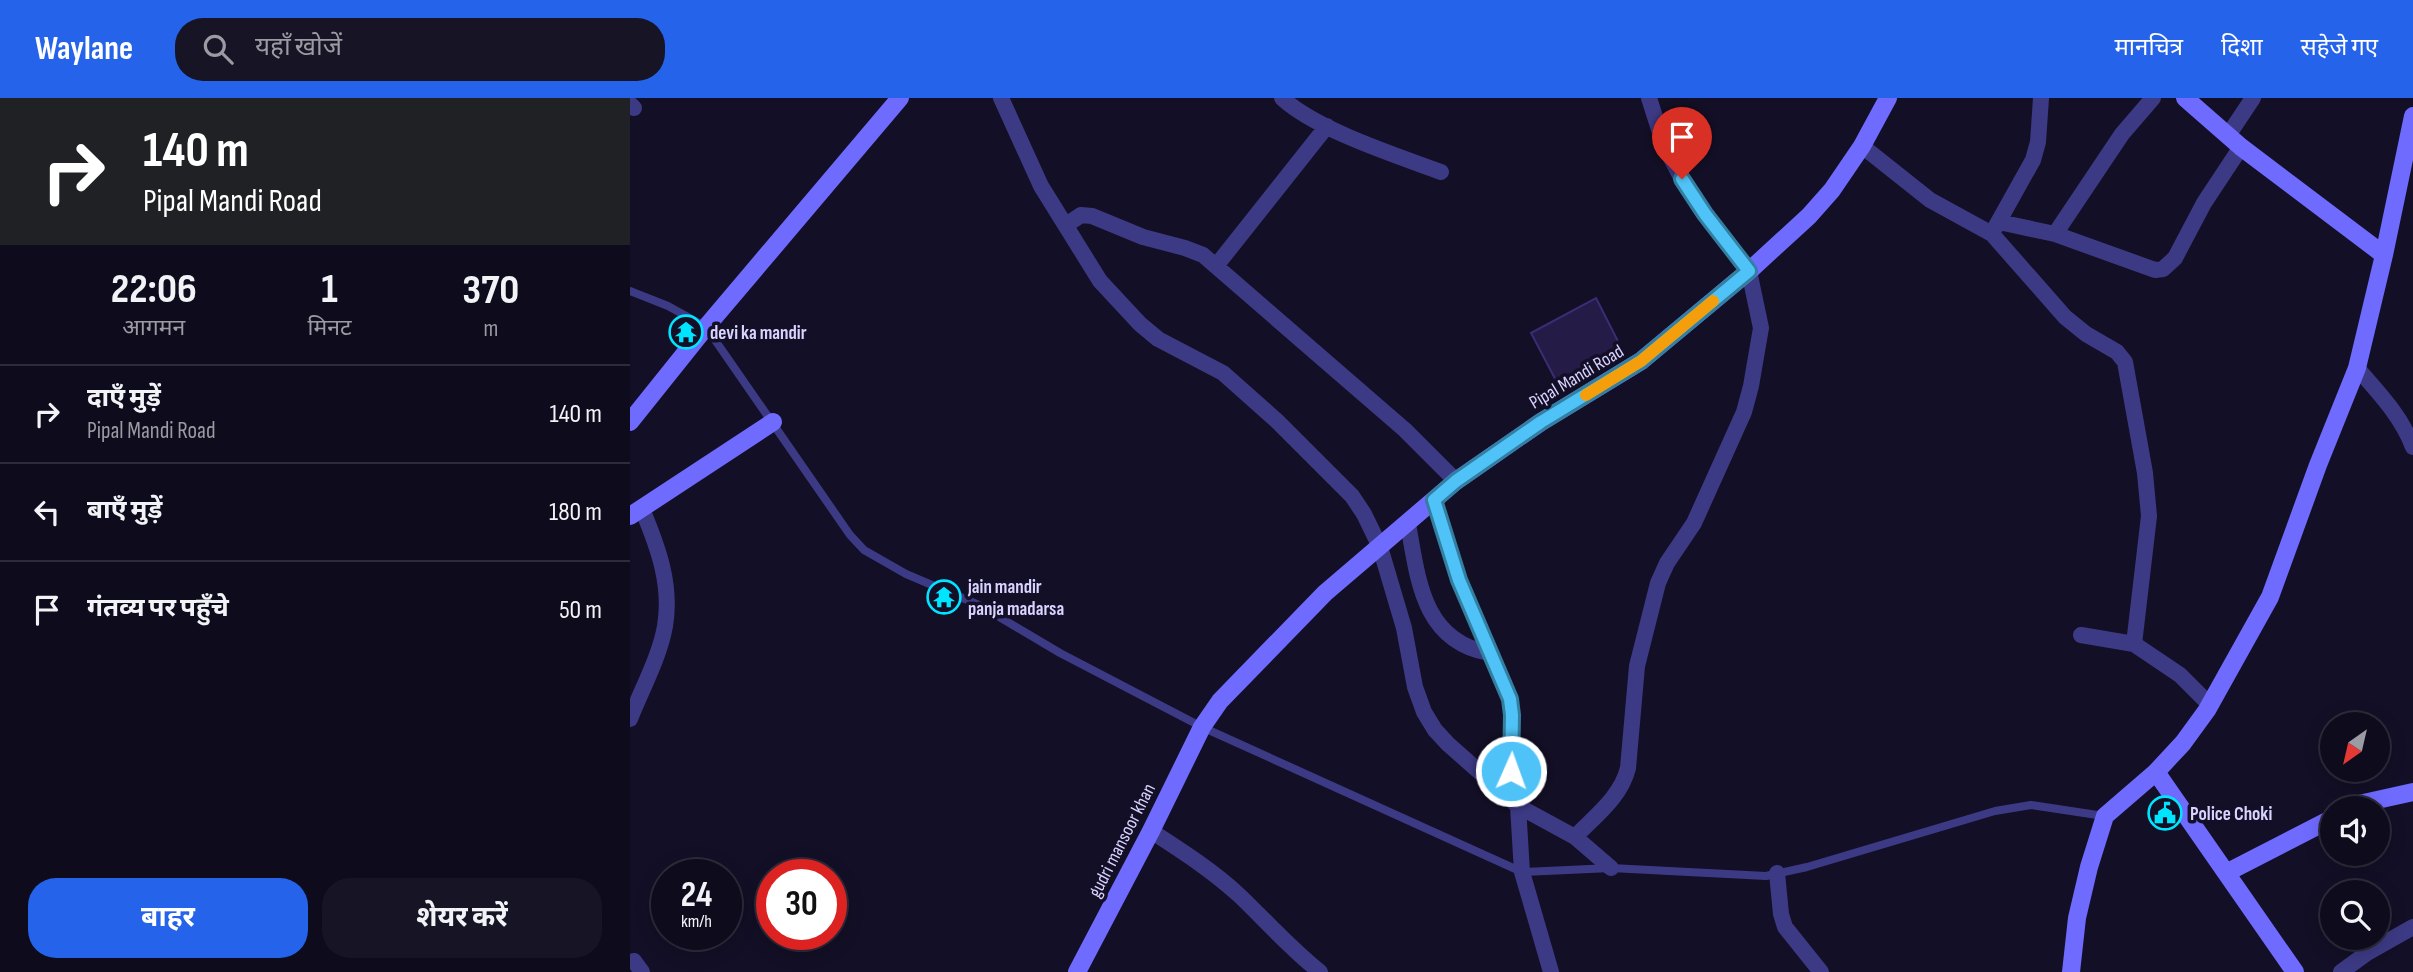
<!DOCTYPE html>
<html lang="hi">
<meta charset="utf-8">
<style>
:root{--surface:#0e0b1c;--page:#171425;--text:#f1f3f6;--muted:#9b9ba3;--line:#2e2b3b;--accent:#2563eb}
body{margin:0;font-family:"Sofia Sans Condensed","Noto Sans Devanagari",sans-serif;background:var(--page);color:var(--text);height:100vh;display:flex;flex-direction:column;font-size:26px;white-space:nowrap}
*{box-sizing:border-box;margin:0}
p{font-size:23px;color:var(--muted)}
.icon{flex:none;width:38px;height:38px;fill:none;stroke:currentColor;stroke-width:2;stroke-linecap:round;stroke-linejoin:round}
.map{position:relative;flex:1;overflow:hidden}
.side{display:flex;flex-direction:column;background:var(--surface);width:630px}
.side>*{flex:none}
.top-card{background:#202124;color:#fff;overflow:hidden}
.needle{width:46px;rotate:214deg}
.fabs{position:absolute;left:1690px;top:614px;display:grid;gap:14px}
.fabs a{display:grid;place-items:center;width:70px;height:70px;border-radius:50%;background:var(--surface);box-shadow:0 4px 18px #0003,0 0 0 2px var(--line);font-size:35px}
.speed{position:absolute;left:21px;top:761px;display:flex;gap:14px;font-size:35px;font-weight:700;text-align:center}
.speed>*{display:grid;place-content:center;width:91px;height:91px;border-radius:50%;background:var(--surface);box-shadow:0 4px 18px #0003,0 0 0 2px var(--line);line-height:1}
.speed small{font-size:18px;font-weight:400}
.speed .limit{border:10px solid #d22;background:#fff;color:#111}
.pin{position:absolute;display:grid;place-items:center;width:60px;height:60px;color:#fff;margin:-72px -30px;border-radius:50% 50% 50% 0;rotate:-45deg;box-shadow:0 0 7px #0007}
.pin .icon{rotate:45deg}
.me{position:absolute;width:77px;margin:-38px;rotate:2deg;stroke-linejoin:round;filter:drop-shadow(0 0 5px #0008)}
.turn{display:flex;align-items:center;gap:24px;height:147px;padding:0 28px;font-size:32px}
.turn .icon{width:91px;height:91px;stroke-width:2.5}
.turn b{display:block;font-size:49px;line-height:60px}
.eta{display:flex;justify-content:space-evenly;align-items:center;height:119px;text-align:center}
.eta b{font-size:42px;font-weight:700;line-height:49px}
.primary-button{display:flex;gap:14px;margin-top:auto;padding:14px 28px}
.primary-button a{flex:1;height:80px;border-radius:28px;background:var(--accent);color:#fff;font-size:28px;font-weight:700;line-height:80px;text-align:center}
.primary-button a+a{background:var(--page);color:var(--text)}
ul{padding:0;list-style:none}
li{display:flex;align-items:center;gap:21px;height:98px;padding:0 28px;border-top:2px solid var(--line)}
li div{flex:1}
li b{display:block;font-size:26px}
li em{font-style:normal}
header{display:flex;align-items:center;gap:42px;box-sizing:border-box;height:98px;padding:0 35px;background:var(--accent);color:#fff}
header strong{font-size:33px}
nav{display:flex;gap:38px;margin-inline-start:auto;font-size:24px}
.search{width:490px;height:63px;background:var(--page);display:flex;align-items:center;gap:18px;box-sizing:border-box;padding:0 24px;border-radius:28px;color:var(--muted);font-size:26px}
main{display:flex;flex:1;min-height:0}
.map>svg:first-child{display:block}
.building{fill:#241b47;stroke:#3b2d73;stroke-width:2}
.lines{fill:none;stroke-linecap:round;stroke-linejoin:round}
.lane{stroke:#3d3a85;stroke-width:8}
.street{stroke:#3d3a85;stroke-width:16}
.secondary{stroke:#6f6bff;stroke-width:18}
.route-casing{stroke:#337fa1;stroke-width:18}
.route{stroke:#4fc3f7;stroke-width:12}
.slow{stroke:#f59e0b;stroke-width:12}
.labels{text-anchor:middle;stroke-width:7;stroke-linejoin:round;paint-order:stroke}
.poi-label{font-size:19px;font-weight:bold;fill:#d9d4ff;stroke:#130f26;text-anchor:start}
.street-label{font-size:19px;fill:#d9d4ff;stroke:#130f26}
</style>
<header>
<strong>Waylane</strong>
<div class="search"><svg class="icon" aria-label="search" viewBox="0 0 24 24"><circle cx="10" cy="10" r="6"/><path d="M15 15l6 6"/></svg>यहाँ खोजें</div>
<nav><a>मानचित्र</a><a>दिशा</a><a>सहेजे गए</a></nav>
</header>
<main>
<section class="side">
<div class="top-card">
<div class="turn"><svg class="icon" aria-label="right" viewBox="0 0 24 24"><path d="M7 20v-9h11M14 6l5 5-5 5"/></svg><div><b>140 m</b>Pipal Mandi Road</div></div>
</div>
<div class="eta">
<div><b>22:06</b><p>आगमन</p></div>
<div><b>1</b><p>मिनट</p></div>
<div><b>370</b><p>m</p></div>
</div>
<ul>
<li><svg class="icon" aria-label="right" viewBox="0 0 24 24"><path d="M7 20v-9h11M14 6l5 5-5 5"/></svg><div><b>दाएँ मुड़ें</b><p>Pipal Mandi Road</p></div><em>140 m</em></li>
<li><svg class="icon" aria-label="left" viewBox="0 0 24 24"><path d="M17 20v-9H6M10 6l-5 5 5 5"/></svg><div><b>बाएँ मुड़ें</b></div><em>180 m</em></li>
<li><svg class="icon" aria-label="arrive" viewBox="0 0 24 24"><path d="M6 21V4h12l-3 4 3 4H6"/></svg><div><b>गंतव्य पर पहुँचे</b></div><em>50 m</em></li>
</ul>
<div class="primary-button"><a>बाहर</a><a>शेयर करें</a></div>
</section>
<div class="map">
<svg width="1783" height="874" viewBox="0 0 1783 874">
<rect width="100%" height="100%" fill="#130f26"/>
<path class="building" d="M966,200L994,255L931,292L901,235Z"/>
<g class="lines">
<path class="lane" d="M0,193L38,208L76,229L220,437L234,452L276,476L349,507L430,555L572,629L892,774L981,770L1136,778L1177,769L1365,713L1401,707L1474,718"/>
<path class="street" d="M371,0L411,88L470,183L510,226L528,241L593,275L647,323L722,398L734,416L750,449L774,530L785,589L794,614L805,632L818,646L888,708L945,739L981,770
M652,0C687,32 765,57 811,74
M0,6L4,10
M1599,36L1623,0
M1232,48L1300,102L1362,136L1435,219L1456,236L1487,254L1495,264L1515,375L1519,418L1504,546
M1369,124L1425,136L1525,172L1533,171L1545,160L1574,105L1611,49
M436,127L451,117L462,118L513,139L555,150L573,157L775,332L826,383
M1365,130L1403,62L1408,44L1411,0
M1425,136L1492,36L1523,0
M586,168L697,28
M1727,270C1749,295 1771,318 1783,349
M804,402L829,482L880,601L882,617L881,673L888,708L892,774L921,874
M778,426C788,480 792,543 859,555
M1451,537L1504,546L1550,577L1580,607
M0,621C11,593 30,558 35,528C42,487 28,449 12,411
M521,733C552,753 583,773 610,798C637,824 661,851 690,874
M945,739C965,718 991,699 998,670L1007,568L1028,485L1037,465L1064,425L1114,314L1121,288L1131,230L1119,173L1075,116L1052,81L1034,47L1019,0
M1147,775L1151,816L1155,829L1191,874
M4,863L12,874
M1711,874L1737,855L1783,829"/>
<path class="secondary" d="M1555,0L1611,49L1754,157
M0,324L76,229L270,0
M0,418L143,324
M1526,674L1665,874
M1720,710L1729,706L1783,694
M1596,775L1703,720
M447,874L521,733L572,629L590,603L695,495L826,383L911,324L1011,263L1119,173L1179,118L1202,92L1232,48L1258,0
M1441,874L1447,820L1459,769L1475,718L1526,674L1553,645L1577,612L1640,499L1688,367L1727,270L1754,157L1783,18"/>
</g>
<g class="lines">
<defs>
<path id="route" d="M881,673L882,617L880,601L829,482L804,402L826,383L911,324L1011,263L1119,173L1075,116L1052,81"/>
</defs>
<use href="#route" class="route-casing"/>
<use href="#route" class="route"/>
<path class="slow" d="M956,297L1011,263L1083,203"/>
</g>
<defs>
<symbol id="temple-ring" viewBox="-11 -11 22 22"><circle r="9.5" fill="#130f26" stroke="#00e5ff" stroke-width="1.5"/><path d="M0-6L5-2H3V0L6.5 2.5H4V6H1.5V3h-3V6H-4V2.5H-6.5L-3 0V-2H-5Z" fill="#00e5ff"/></symbol>
<symbol id="civic-ring" viewBox="-11 -11 22 22"><circle r="9.5" fill="#130f26" stroke="#00e5ff" stroke-width="1.5"/><path d="M-.6-6.5H3V-4.5H.6V-3L4-1V1h2V6H-6V1h2V-1L-.6-3ZM-1.2 2.5V6h2.4V2.5Z" fill="#00e5ff"/></symbol>
</defs>
<g fill-rule="evenodd">
<use href="#temple-ring" x="37" y="215" width="38" height="38"/>
<use href="#temple-ring" x="295" y="480" width="38" height="38"/>
<use href="#civic-ring" x="1516" y="696" width="38" height="38"/>
</g>
<g class="labels">
<g class="poi-label">
<text x="80" y="241">devi ka mandir</text>
<text x="338" y="495">jain mandir<tspan x="338" dy="22">panja madarsa</tspan></text>
<text x="1560" y="722">Police Choki</text>
</g>
<g class="street-label">
<text transform="translate(946 278) rotate(-31)" y="7">Pipal Mandi Road</text>
<text transform="translate(491 742) rotate(-63)" y="7">gudri mansoor khan</text>
</g>
</g>
</svg>
<div class="fabs">
<a><svg class="needle" viewBox="-14 -14 28 28"><path d="M0-13l5 13h-10z" fill="#e53935"/><path d="M0 13l5-13h-10z" fill="#9b9ba3"/></svg></a>
<a><svg class="icon" aria-label="sound" viewBox="0 0 24 24"><path d="M4 9h4l5-4v14l-5-4H4zM17 9q2 3 0 6"/></svg></a>
<a><svg class="icon" aria-label="search" viewBox="0 0 24 24"><circle cx="10" cy="10" r="6"/><path d="M15 15l6 6"/></svg></a>
</div>
<div class="speed"><div>24<small>km/h</small></div><div class="limit">30</div></div>
<div class="pin" style="left:1052px;top:81px;background:#d93025"><svg class="icon" aria-label="arrive" viewBox="0 0 24 24"><path d="M6 21V4h12l-3 4 3 4H6"/></svg></div>
<svg class="me" style="left:881px;top:673px" viewBox="-20 -20 40 40"><circle r="17" fill="#4fc3f7" stroke="#fff" stroke-width="3"/><path d="M0-11L8 9 0 5-8 9z" fill="#fff"/></svg>
</div>
</main>
